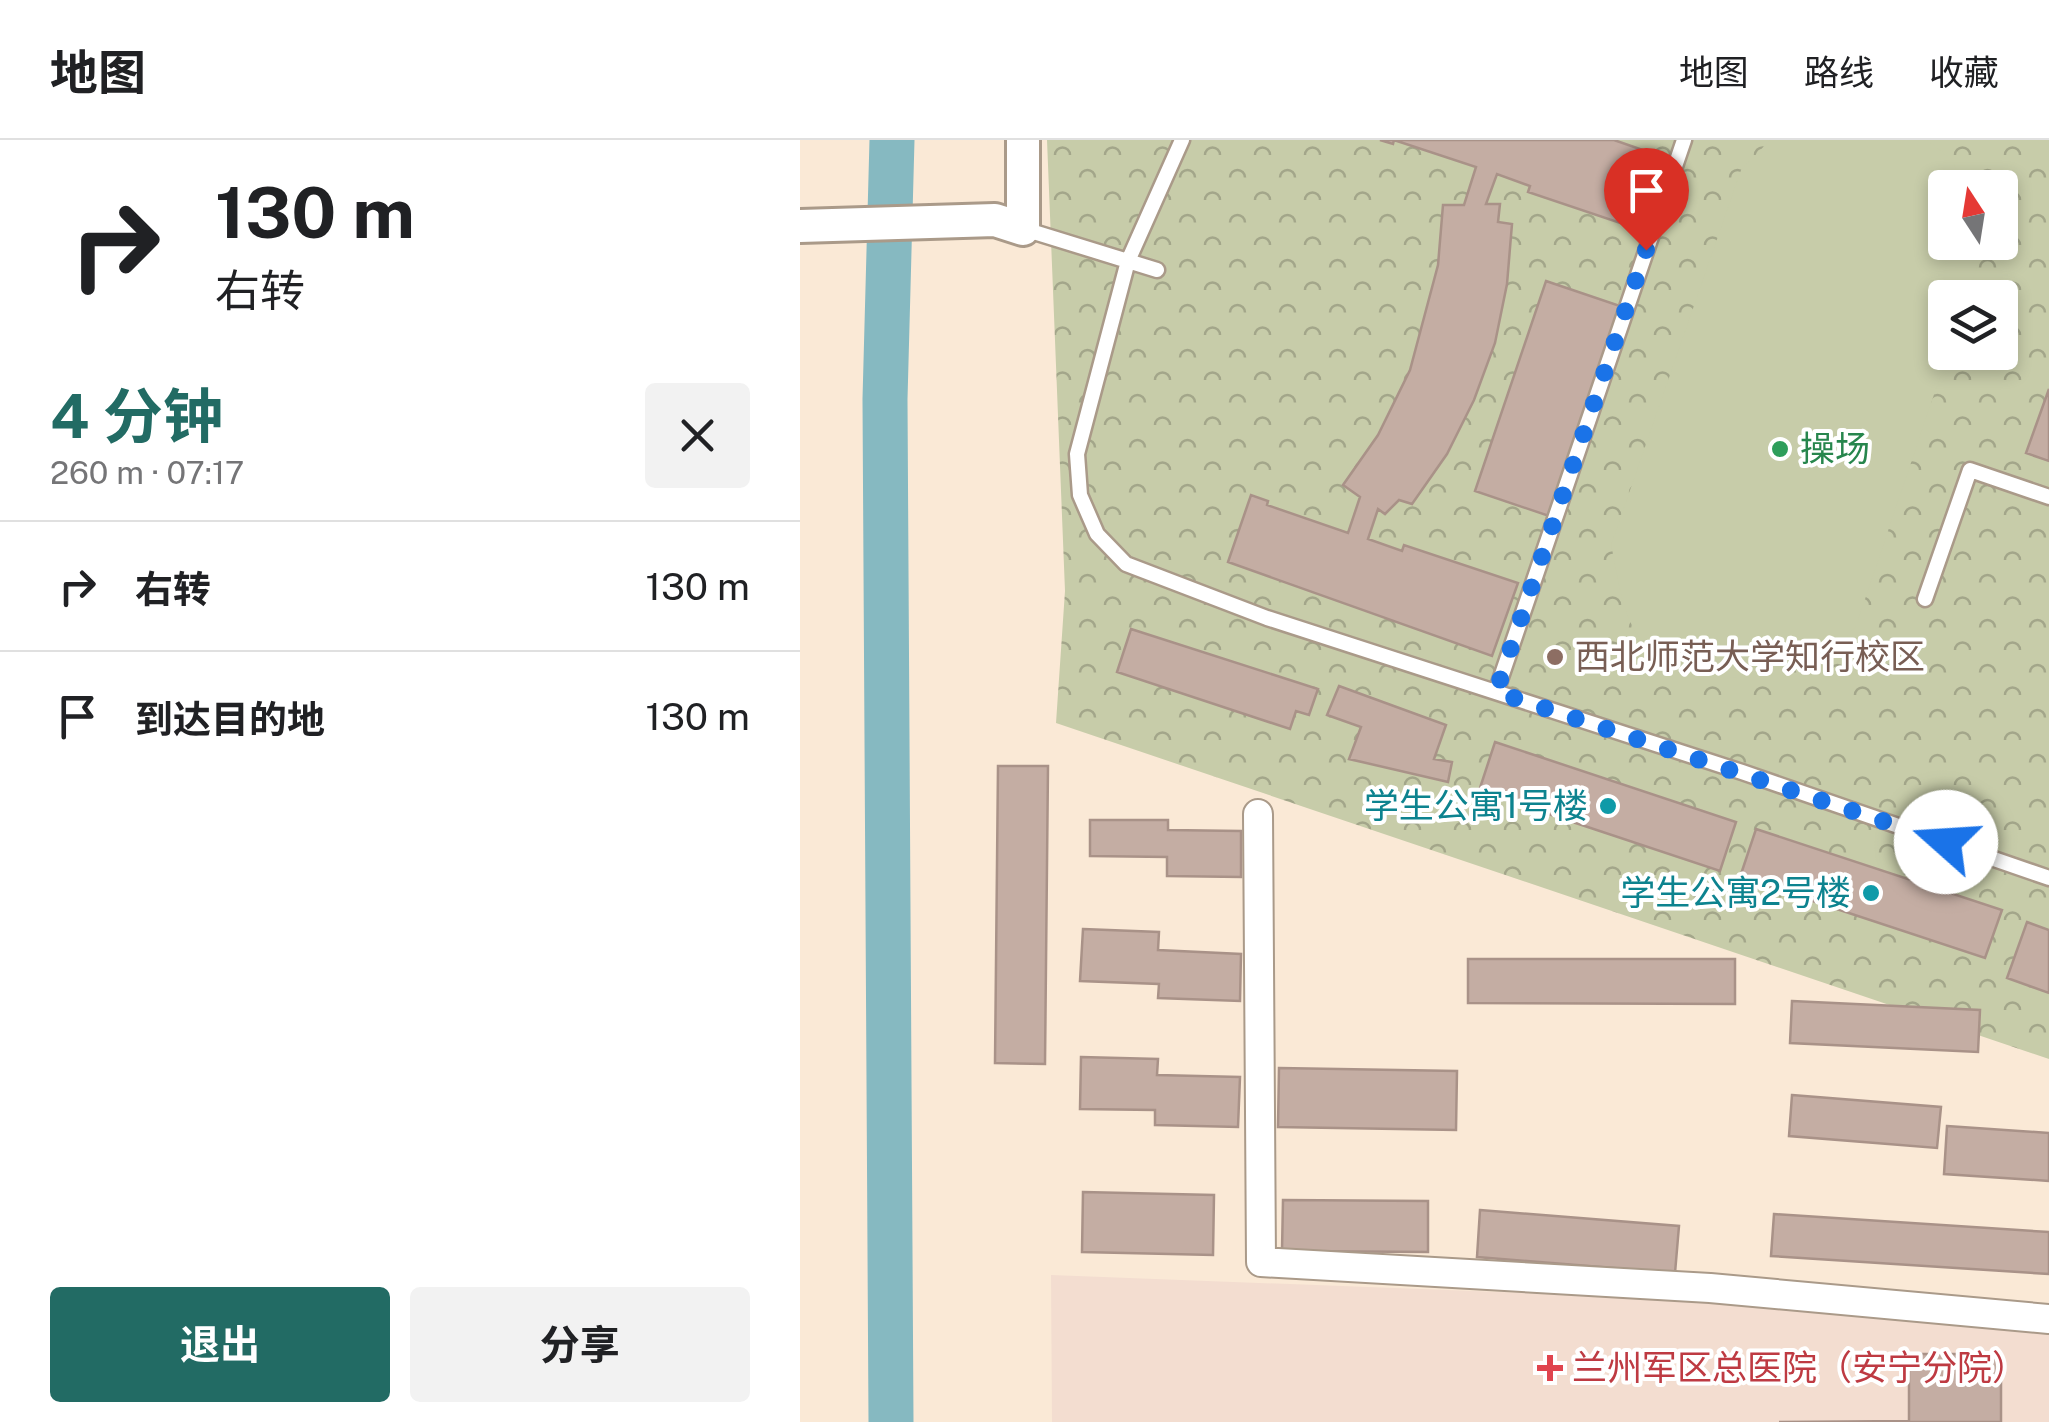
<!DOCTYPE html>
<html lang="zh">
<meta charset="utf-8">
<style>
:root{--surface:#fff;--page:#f2f2f2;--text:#202124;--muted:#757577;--line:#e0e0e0;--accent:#226b64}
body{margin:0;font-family:"Public Sans","Noto Sans SC",sans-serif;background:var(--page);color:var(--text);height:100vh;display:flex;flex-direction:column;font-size:38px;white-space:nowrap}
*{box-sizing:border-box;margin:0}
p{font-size:32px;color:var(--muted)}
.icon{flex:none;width:55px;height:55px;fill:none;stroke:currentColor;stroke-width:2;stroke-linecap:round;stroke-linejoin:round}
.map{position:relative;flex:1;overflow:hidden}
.side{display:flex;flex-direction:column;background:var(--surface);width:800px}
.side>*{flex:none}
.top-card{background:#fff;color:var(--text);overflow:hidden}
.needle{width:65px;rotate:348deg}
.buttons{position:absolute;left:1128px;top:30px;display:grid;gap:20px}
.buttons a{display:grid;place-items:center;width:90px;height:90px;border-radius:10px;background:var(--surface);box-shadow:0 5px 15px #0003;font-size:50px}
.pin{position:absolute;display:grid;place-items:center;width:85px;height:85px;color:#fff;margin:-102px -42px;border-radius:50% 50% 50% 0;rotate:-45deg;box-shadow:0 0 10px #0007}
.pin .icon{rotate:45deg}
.me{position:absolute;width:110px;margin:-55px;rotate:289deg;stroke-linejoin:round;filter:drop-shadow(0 0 8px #0008)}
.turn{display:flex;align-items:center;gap:35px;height:210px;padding:0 50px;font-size:45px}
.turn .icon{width:130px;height:130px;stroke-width:2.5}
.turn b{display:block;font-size:70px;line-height:85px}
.round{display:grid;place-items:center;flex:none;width:105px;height:105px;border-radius:10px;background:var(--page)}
.head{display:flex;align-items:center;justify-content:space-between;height:170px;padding:0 50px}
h1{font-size:60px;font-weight:700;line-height:75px;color:var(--accent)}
.primary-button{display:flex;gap:20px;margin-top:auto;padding:20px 50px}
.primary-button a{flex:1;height:115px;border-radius:10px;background:var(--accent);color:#fff;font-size:40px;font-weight:700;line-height:115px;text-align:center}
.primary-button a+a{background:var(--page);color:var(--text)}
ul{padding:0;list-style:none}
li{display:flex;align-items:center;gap:30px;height:130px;padding:0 50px;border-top:2px solid var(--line)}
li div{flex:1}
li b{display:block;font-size:38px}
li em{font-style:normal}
header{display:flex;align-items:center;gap:60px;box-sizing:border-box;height:140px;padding:0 50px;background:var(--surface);border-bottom:2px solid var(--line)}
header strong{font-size:48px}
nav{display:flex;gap:55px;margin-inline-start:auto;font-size:35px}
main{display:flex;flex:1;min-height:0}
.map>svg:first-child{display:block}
.medical{fill:#f3ddd0}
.park{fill:url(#park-crowns);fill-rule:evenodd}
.pitch{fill:#c7cca9}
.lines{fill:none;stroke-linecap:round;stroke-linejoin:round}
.river{stroke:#86b9c1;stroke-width:45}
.building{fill:#c4ada3;stroke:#a99288;stroke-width:2.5}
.service-casing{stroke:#aa9a89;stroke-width:19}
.minor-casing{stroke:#aa9a89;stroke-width:32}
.tertiary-casing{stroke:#aa9a89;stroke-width:38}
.service{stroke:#fff;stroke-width:14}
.minor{stroke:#fff;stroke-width:28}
.tertiary{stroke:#fff;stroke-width:32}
.route{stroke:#1a73e8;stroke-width:18;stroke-dasharray:0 32.4}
.leisure-dot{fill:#2e9e5b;stroke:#fff;stroke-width:4}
.education-dot{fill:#8d6e63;stroke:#fff;stroke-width:4}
.culture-dot{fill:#0f9aa8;stroke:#fff;stroke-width:4}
.health-dot{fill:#e0444e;stroke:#fff;stroke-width:4}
.labels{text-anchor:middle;stroke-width:8;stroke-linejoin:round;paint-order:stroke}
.leisure-label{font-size:35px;fill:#27864d;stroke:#fff;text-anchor:start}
.education-label{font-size:35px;fill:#785e54;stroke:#fff;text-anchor:start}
.culture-label{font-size:35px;fill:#0d838f;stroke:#fff;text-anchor:end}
.health-label{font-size:35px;fill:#be3a42;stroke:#fff;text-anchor:start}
</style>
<header>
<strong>地图</strong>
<nav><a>地图</a><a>路线</a><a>收藏</a></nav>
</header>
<main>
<section class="side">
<div class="top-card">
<div class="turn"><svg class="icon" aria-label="right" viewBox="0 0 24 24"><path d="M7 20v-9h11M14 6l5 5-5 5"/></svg><div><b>130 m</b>右转</div></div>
</div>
<div class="head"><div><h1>4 分钟</h1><p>260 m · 07:17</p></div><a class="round"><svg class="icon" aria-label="close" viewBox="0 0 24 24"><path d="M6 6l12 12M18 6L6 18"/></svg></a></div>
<ul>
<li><svg class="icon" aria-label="right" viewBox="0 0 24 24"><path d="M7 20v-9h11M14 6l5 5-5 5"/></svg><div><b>右转</b></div><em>130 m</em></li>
<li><svg class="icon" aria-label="arrive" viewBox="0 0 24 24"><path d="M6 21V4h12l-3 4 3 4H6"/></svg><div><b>到达目的地</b></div><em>130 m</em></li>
</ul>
<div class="primary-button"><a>退出</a><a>分享</a></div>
</section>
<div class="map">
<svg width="1249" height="1282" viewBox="0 0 1249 1282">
<defs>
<pattern id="park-crowns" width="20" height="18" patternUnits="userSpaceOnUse" patternTransform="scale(2.5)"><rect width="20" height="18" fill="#c7cca9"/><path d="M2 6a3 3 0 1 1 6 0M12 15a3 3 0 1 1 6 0" fill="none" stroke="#a3a68a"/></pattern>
</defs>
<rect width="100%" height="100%" fill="#fae9d6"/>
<path class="medical" d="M251,1135L1249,1173V1282H252Z"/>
<path class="park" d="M247,0H1249V919L256,583L265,451ZM1145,48H1200V102H1145ZM1145,158H1200V212H1145Z"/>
<path class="pitch" d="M970,0H1127L1151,19L1166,47L1145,48V102L1182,103L1183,110L1167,157L1145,158L1148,213L1056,486C1042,502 1029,518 1009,526C958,546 881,542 842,500C821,477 818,434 811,405L941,30Z"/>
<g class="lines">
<path class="river" d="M91,1282L85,259L92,0"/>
</g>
<path class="building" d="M580,0H814L866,18L841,90L728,52L730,46L697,34L686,64H700L698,82L712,84L707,144L695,203L674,260L647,314L612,364L599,360L585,374L578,369L568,399L602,411L604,405L718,443L692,516L428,422L451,355L468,361L467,365L548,393L560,357L543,345L578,295L610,230L638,125L643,65H664L676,27L594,0L593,4Z
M746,141L820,166L749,376L675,351Z
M1249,249V321L1226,313Z
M331,489L518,549L509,575L496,571L490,589L317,532Z
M539,546L646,585L634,619L652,622L648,642L549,619L561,587L527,575Z
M695,602L936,682L920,731L679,651Z
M198,626H248L245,924L195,923Z
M290,680H368V690L441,691V737L367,736V717L290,716Z
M956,689L1202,770L1185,818L940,737Z
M1227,782L1249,790V853L1207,838Z
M283,789L359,792L358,810L441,814L440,861L358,858L359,844L280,841Z
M668,819H935V864L668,863Z
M992,861L1180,870L1178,912L990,903Z
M281,917L358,919L357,935L440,937L438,987L355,985V970L280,969Z
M479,928L657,931L656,990L478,987Z
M992,955L1141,967L1137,1008L989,996Z
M1147,986L1249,993V1041L1144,1034Z
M283,1052L414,1055L413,1115L282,1112Z
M483,1060L628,1061V1112L482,1111Z
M680,1070L879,1086L875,1133L677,1117Z
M974,1074L1249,1092V1134L971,1116Z
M1109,1214H1201V1282H979L1109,1281Z"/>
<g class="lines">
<defs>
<path id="service" d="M382,0L328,121L277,314L280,355L297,394L326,424L467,478L942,632L1249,738
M224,89L357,130
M1125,459L1170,330L1249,357
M696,552L884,0"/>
<path id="minor" d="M458,674L461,1122L910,1148L1249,1179"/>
<path id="tertiary" d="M0,86L195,80L223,89V0"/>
</defs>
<use href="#service" class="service-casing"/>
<use href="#minor" class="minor-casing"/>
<use href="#tertiary" class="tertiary-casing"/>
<use href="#service" class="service"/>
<use href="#minor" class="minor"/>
<use href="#tertiary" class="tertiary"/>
</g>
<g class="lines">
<path class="route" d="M846,110L696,552L1146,702"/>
</g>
<circle class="leisure-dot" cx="980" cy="309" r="10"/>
<circle class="education-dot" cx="755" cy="517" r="10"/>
<g class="culture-dot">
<circle cx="808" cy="666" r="10"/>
<circle cx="1071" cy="753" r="10"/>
</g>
<path class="health-dot" d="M745 1213h10v10h10v10h-10v10h-10v-10h-10v-10h10z"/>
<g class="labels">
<g class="leisure-label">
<text x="1000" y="321">操场</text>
</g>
<g class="education-label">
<text x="775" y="529">西北师范大学知行校区</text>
</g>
<g class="culture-label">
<text x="788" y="678">学生公寓1号楼</text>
<text x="1051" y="765">学生公寓2号楼</text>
</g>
<g class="health-label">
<text x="772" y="1240">兰州军区总医院（安宁分院）</text>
</g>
</g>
</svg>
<div class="buttons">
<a><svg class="needle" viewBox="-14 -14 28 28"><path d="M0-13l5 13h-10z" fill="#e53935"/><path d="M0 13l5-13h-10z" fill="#757577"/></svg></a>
<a><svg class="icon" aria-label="layers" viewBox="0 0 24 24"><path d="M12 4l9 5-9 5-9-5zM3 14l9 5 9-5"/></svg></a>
</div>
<div class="pin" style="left:846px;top:110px;background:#d93025"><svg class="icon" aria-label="arrive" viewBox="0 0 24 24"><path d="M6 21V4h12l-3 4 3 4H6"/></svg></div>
<svg class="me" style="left:1146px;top:702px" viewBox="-20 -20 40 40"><circle r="19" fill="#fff"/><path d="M0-13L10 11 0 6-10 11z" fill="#1a73e8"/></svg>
</div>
</main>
